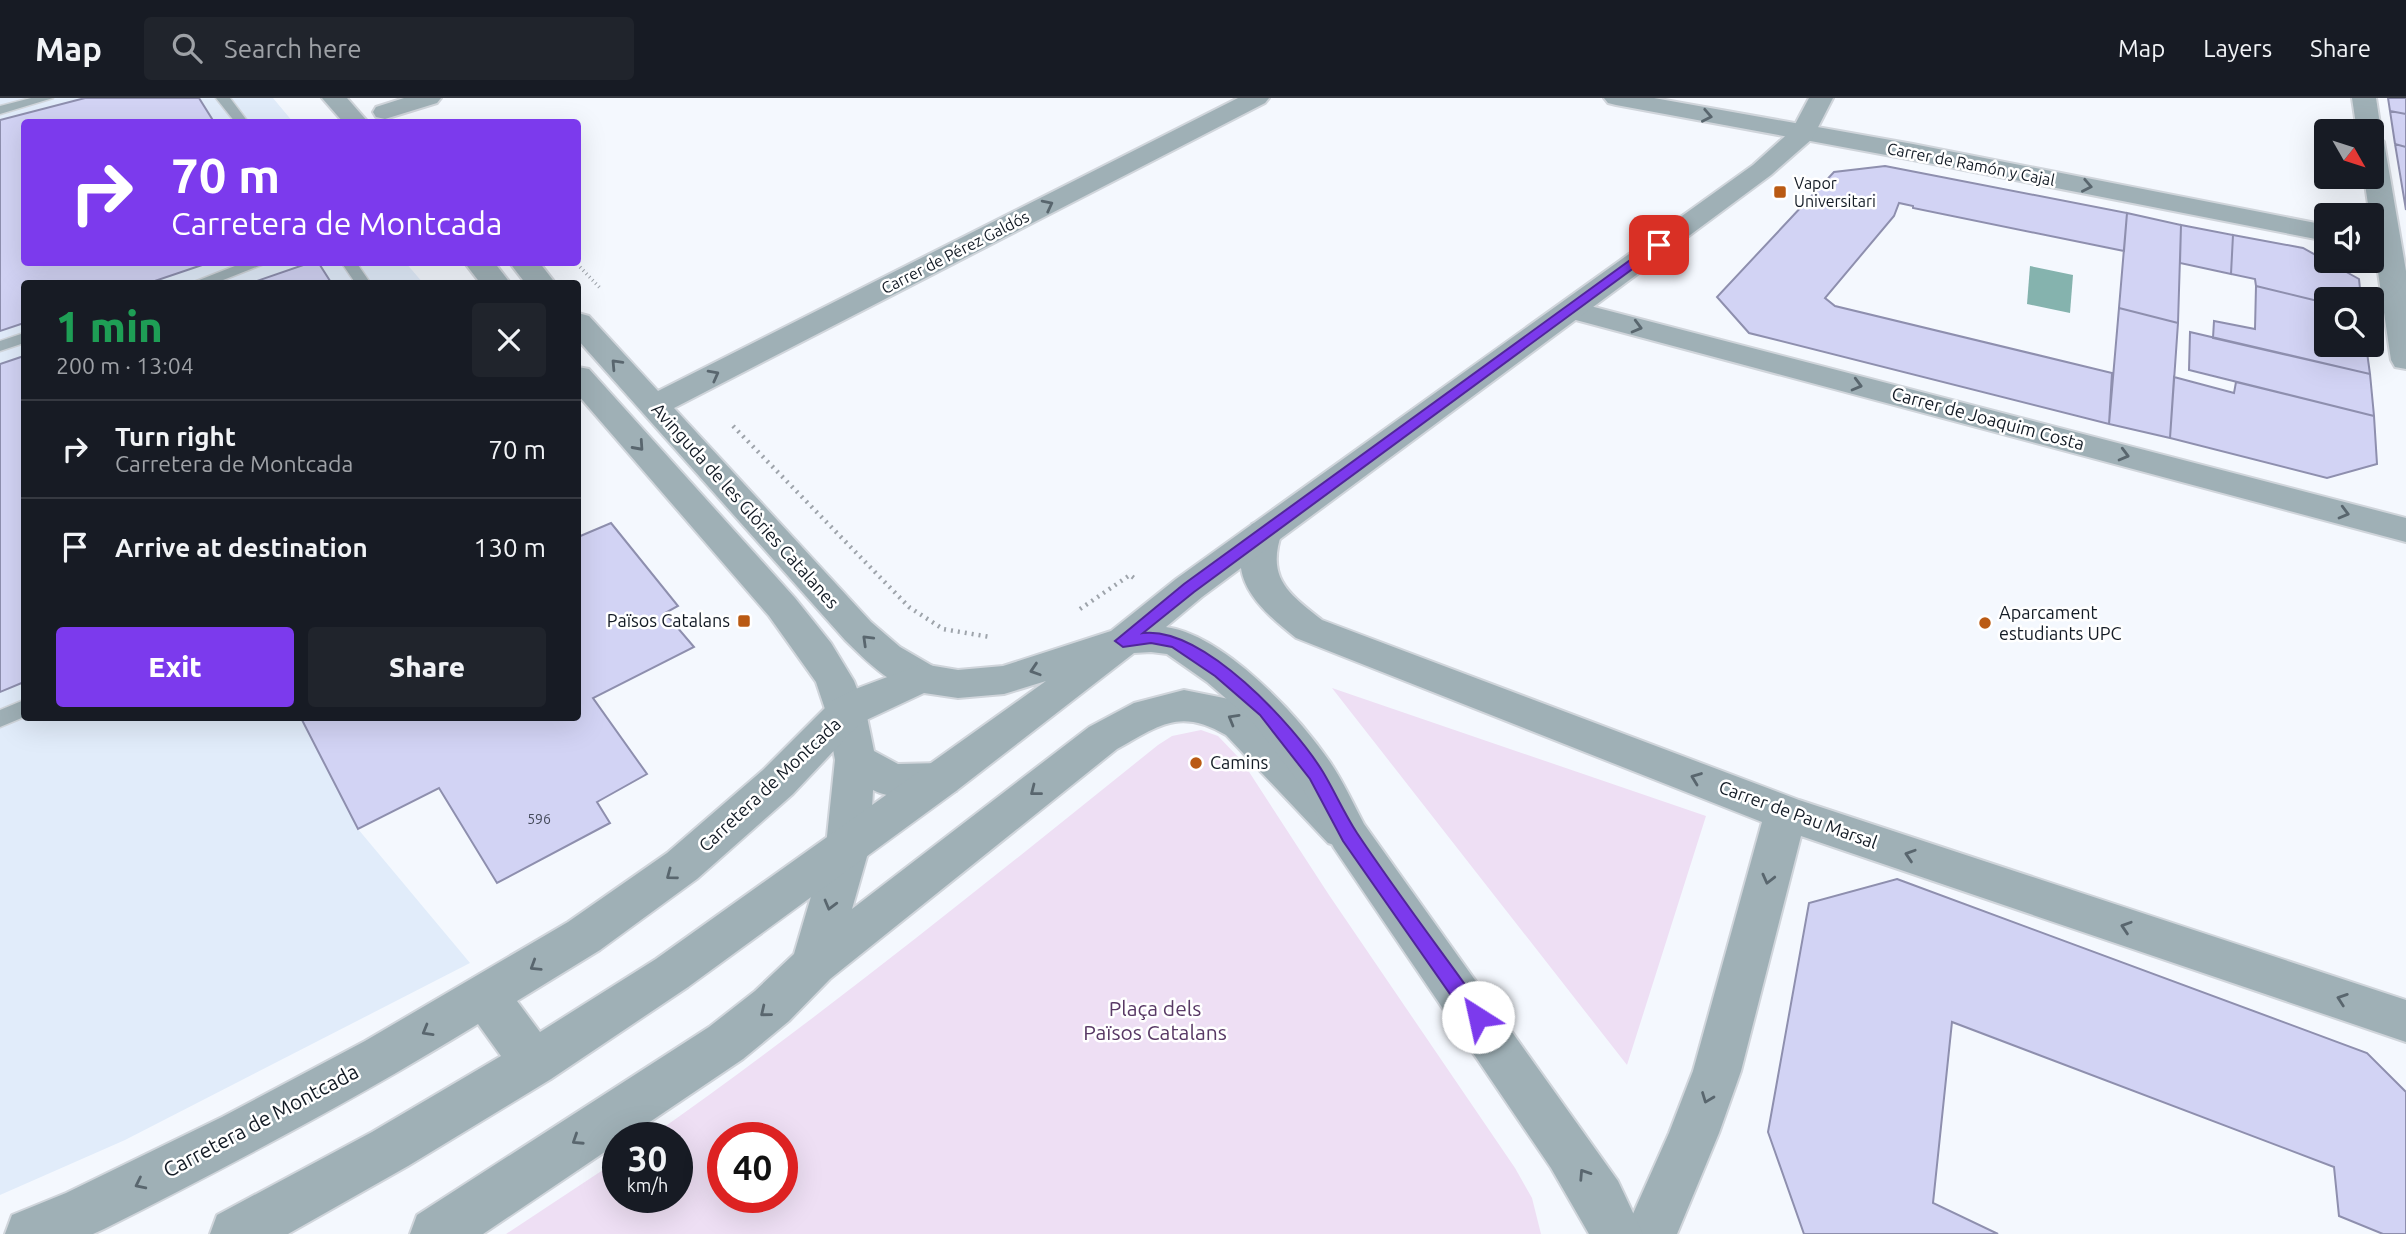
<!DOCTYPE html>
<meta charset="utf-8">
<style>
:root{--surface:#171b24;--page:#20242c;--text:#f1f3f6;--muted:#9ea1a6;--line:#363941;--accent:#7c3aed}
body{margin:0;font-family:Ubuntu,sans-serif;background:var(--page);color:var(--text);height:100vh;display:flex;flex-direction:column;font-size:26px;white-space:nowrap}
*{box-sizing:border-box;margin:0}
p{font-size:23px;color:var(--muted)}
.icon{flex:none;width:38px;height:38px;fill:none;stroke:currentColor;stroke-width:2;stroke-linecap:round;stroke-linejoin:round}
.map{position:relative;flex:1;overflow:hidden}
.panel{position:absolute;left:21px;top:182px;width:560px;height:441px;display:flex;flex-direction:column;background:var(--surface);border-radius:7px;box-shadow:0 7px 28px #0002}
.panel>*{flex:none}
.hud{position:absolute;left:21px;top:21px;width:560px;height:147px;border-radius:7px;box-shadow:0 7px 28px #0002;background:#7c3aed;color:#fff;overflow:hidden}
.needle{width:46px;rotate:129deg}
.tools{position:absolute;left:2314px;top:21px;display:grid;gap:14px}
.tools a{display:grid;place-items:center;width:70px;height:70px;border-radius:7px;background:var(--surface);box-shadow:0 7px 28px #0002;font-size:35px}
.speed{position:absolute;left:602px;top:1024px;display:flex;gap:14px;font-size:35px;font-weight:700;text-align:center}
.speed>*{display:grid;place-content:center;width:91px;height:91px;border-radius:50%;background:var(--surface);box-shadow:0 7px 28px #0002;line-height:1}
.speed small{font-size:18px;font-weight:400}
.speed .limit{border:10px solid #d22;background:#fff;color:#111}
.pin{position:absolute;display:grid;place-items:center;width:60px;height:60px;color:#fff;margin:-30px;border-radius:14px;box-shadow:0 4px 10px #0006}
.me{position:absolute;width:77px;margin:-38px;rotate:325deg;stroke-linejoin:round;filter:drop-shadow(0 0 5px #0008)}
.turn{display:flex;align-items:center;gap:24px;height:147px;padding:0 35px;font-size:32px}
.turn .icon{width:91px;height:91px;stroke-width:2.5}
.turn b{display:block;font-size:49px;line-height:60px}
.round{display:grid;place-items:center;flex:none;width:74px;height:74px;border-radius:7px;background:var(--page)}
.summary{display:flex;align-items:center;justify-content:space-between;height:119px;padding:0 35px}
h1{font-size:42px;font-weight:800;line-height:52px;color:#1e9e55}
.action{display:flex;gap:14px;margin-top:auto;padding:14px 35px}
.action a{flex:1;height:80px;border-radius:7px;background:var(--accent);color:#fff;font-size:28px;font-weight:800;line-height:80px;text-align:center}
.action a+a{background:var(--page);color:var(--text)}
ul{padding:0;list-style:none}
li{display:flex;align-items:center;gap:21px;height:98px;padding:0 35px;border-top:2px solid var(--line)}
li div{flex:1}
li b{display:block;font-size:26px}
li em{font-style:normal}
header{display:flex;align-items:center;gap:42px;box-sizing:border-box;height:98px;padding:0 35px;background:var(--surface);border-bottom:2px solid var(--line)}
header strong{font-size:33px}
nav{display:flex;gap:38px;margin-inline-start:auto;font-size:24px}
.search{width:490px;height:63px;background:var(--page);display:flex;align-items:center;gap:18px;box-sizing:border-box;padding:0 24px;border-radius:7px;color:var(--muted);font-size:26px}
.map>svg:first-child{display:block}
.built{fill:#e1ecfa}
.green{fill:#eedff4;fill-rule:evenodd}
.water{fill:#85b3ae}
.building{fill:#d2d3f4;stroke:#8e8fae;stroke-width:2}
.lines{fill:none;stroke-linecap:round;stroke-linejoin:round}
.service-casing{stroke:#d0d5db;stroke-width:3}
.minor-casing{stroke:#d0d5db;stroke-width:4}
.tertiary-casing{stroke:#d0d5db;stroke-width:4}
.path-far1{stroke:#9ea4ab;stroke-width:3.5;stroke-dasharray:1 3.5;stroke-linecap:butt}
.path{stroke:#9ea4ab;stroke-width:4.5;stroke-dasharray:2 5;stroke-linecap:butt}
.service{fill:#9fb0b6;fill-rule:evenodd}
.minor{fill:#9fb0b6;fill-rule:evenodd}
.tertiary{fill:#9fb0b6;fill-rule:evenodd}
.oneway{stroke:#59666e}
.route{fill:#7c3aed;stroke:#51269a;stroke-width:2}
.poi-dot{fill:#ba5a13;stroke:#fff;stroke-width:2.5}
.labels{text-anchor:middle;stroke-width:5;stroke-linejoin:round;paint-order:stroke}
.number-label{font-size:14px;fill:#434959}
.far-street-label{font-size:16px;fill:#131b25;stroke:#fff}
.far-poi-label{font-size:16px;fill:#131b25;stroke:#fff;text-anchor:start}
.street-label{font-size:18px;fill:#131b25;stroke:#fff}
.poi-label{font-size:18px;fill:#131b25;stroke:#fff;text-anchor:start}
.near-park-label{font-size:21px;fill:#583965;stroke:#fff}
.near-street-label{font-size:21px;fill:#131b25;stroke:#fff}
</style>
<header>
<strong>Map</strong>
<div class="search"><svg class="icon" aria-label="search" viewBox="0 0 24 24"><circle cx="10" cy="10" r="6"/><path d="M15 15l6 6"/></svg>Search here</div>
<nav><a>Map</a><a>Layers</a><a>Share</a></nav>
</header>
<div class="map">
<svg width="2406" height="1136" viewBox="0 0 2406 1136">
<rect width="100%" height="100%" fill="#f4f8fe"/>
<path class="built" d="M0,0H273L293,24H24V164L406,165L423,185L24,186V620H301L358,731L470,865L125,1042L0,1097Z"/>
<path class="green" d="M1332,590L1706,718L1627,967Z
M1201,632L1218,638L1242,663L1329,797L1515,1070L1532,1100L1541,1136H506L618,1062V1099H677V1040L650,1039C825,916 991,781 1158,647L1172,638ZM723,1040H782V1099H723Z"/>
<path class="water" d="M2030,168L2073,177L2070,215L2027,206Z"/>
<path class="building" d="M85,0H199L214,24H24V164H211L146,186H24V225L0,233V22Z
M2388,0H2406V16L2390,13Z
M2390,13L2406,16V49L2395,46Z
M2395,46L2406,49V112Z
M1885,68L2127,115L2124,153L1913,110V108L1899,105L1894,118L1825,200L1835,208L2112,275L2109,326L1749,235L1717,199L1834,74Z
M2127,115L2181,127L2178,225L2119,210Z
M2181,127L2233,137L2231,176L2180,165Z
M2233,137L2303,150L2359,181L2361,201H2326V205L2256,188L2255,181L2231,176Z
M312,164H318L332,186H248Z
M2256,188L2326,205V247H2366L2370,276L2213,240L2214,223L2255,231Z
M2119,210L2178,225L2170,340L2109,326Z
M2190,234L2370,276L2374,318L2189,272Z
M24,258V584L0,594V266Z
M2174,279L2234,295L2236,284L2374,318L2377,366L2327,380L2170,340Z
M611,425L678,508L665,515L694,549L593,600L647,676L597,704L610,725L497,785L439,690L358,731L301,620H578V439Z
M1897,781L2367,955L2406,994V1136H2383L2339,1118L2334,1069L1952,924L1933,1105L1998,1136H1804L1768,1034L1809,805Z"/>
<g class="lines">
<defs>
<path id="service" d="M31,0H53L0,16V8Z
M216,0H230L248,24H235Z
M245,164H269L213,186H189Z
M341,164H356L371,186H356Z
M24,235V245L0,253V243Z
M24,602V619L0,629V612Z"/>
<path id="minor" d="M322,0H347L368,24H343Z
M404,0H441L437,5L385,21L376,19L373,14L376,9Z
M1238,0H1269L1265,5L674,310L871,524L900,549L936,570L941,580L936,590C901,601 868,564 845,542L578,242V215L589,218L658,293Z
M1604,0H1654L1913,46L2326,127V143L1913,62L1616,7L1608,5Z
M2352,0H2376L2381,33L2378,38L2384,44L2406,173V271L2395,269L2391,262L2364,79H2371V33H2357Z
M464,164H494L511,186H481Z
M509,164H539L556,186H526Z
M1571,203L2406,420V444L1561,218L1556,212L1561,206Z
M578,269L589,271L795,500L831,545L854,583L866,614L874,653L898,666L941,665L956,669L962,681L956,693C932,700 896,704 873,692L870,748L852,811L1089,629L1134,605L1184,592L1229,601L1255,615L1358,721L1364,733L1358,745L1343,750L1328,745L1226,637C1180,610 1160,627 1117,651L830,881L789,923L743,961L626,1040H618V1045L483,1136H410L417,1117L709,929L755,893L794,856L826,748L835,662L826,614L816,584L769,518L578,297Z
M1264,422L1276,426L1282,434C1266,480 1288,495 1322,522L1799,702L2406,902V944L1801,738L1741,973L1719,1035L1677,1136H1624L1669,1035L1693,973L1762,724L1296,540C1258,510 1221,476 1252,426Z"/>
<path id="tertiary" d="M1809,0H1833L1812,41L1771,77L1202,499L1166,529C1224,537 1298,617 1330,664C1343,683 1353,705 1364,726L1618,1083L1643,1136H1589L1551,1070L1334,750L1301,687L1252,623L1207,584L1167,556L1151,554L1134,555L956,693L688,889L551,981L408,1068L288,1136H210L217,1117L372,1034L501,958L478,926C356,1001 231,1067 104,1131L93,1136H5L12,1117L66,1095L222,1019L365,943L568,824L667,755L763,672L832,603L858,590L922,566L958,572L1003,568L1111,533L1176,481L1753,67L1792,32ZM1046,583L656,861L540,934L517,903L600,852L697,781L793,696L860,625L924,595L958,600L1004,596Z"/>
</defs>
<use href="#service" class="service-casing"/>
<use href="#minor" class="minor-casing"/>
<use href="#tertiary" class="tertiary-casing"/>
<path class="path-far1" d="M580,169L600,190"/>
<path class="path" d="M733,328L909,509L943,531L990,539
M1080,511L1130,477L1134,480"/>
<use href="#service" class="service"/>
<use href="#minor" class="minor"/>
<use href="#tertiary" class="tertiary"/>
</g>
<defs><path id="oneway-chevron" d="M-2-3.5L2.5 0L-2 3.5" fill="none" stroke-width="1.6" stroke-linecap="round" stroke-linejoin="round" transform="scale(1.75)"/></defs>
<g class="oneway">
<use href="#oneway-chevron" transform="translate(1707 18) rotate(11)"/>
<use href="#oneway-chevron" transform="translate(2087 88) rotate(11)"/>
<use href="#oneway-chevron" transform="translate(1048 107) rotate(-27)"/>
<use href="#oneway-chevron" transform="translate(1637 229) rotate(15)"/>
<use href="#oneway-chevron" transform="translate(616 266) rotate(-133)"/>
<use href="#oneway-chevron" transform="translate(714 277) rotate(-28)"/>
<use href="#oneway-chevron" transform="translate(1857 287) rotate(15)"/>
<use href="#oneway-chevron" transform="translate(639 348) rotate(48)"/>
<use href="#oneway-chevron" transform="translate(2124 357) rotate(15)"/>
<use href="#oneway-chevron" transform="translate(2344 415) rotate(15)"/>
<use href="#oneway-chevron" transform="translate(867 542) rotate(-136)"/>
<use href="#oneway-chevron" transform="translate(1035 572) rotate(162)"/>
<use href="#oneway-chevron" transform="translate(1233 621) rotate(-150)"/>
<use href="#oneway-chevron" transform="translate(1696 680) rotate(-159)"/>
<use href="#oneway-chevron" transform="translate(1035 693) rotate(142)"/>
<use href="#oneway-chevron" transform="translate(1910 757) rotate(-162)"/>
<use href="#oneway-chevron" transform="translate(671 777) rotate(143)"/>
<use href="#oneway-chevron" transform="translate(1768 781) rotate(104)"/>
<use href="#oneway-chevron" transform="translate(830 807) rotate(105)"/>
<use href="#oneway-chevron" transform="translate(2126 829) rotate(-162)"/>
<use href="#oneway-chevron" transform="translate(535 868) rotate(148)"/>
<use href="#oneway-chevron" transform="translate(2342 901) rotate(-161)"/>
<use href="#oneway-chevron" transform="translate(765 914) rotate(141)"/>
<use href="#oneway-chevron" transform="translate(427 933) rotate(150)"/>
<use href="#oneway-chevron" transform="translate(1707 1000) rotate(111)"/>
<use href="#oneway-chevron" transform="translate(577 1042) rotate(147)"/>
<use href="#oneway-chevron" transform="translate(1584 1076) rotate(-123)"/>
<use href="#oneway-chevron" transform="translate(140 1086) rotate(154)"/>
</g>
<path class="route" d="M1655,144L1665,147L1194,494L1143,535C1203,528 1294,627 1323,674C1335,694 1344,715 1357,735C1397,795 1442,854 1484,913L1487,919L1484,926L1478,928L1471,926L1343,743L1310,681L1260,617L1215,578L1172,549L1151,545L1123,549L1115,543L1184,486Z"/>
<g class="poi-dot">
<rect x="1773" y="87" width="14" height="14" rx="3.5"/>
<rect x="737" y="516" width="14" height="14" rx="3.5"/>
<circle cx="1985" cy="525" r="7"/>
<circle cx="1196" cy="665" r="7"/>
</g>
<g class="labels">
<g class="number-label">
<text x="539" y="726">596</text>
</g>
<g class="far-street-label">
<text transform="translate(1971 66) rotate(11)" y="6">Carrer de Ramón y Cajal</text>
<text transform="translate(955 154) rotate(-27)" y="6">Carrer de Pérez Galdós</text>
</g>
<g class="far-poi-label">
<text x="1794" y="91">Vapor<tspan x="1794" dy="18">Universitari</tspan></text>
</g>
<g class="street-label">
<text transform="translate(1988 321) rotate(15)" y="6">Carrer de Joaquim Costa</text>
<text transform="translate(745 408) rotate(48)" y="6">Avinguda de les Glòries Catalanes</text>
<text transform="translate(770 687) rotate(-43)" y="6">Carretera de Montcada</text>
<text transform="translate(1798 717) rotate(20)" y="6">Carrer de Pau Marsal</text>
</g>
<g class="poi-label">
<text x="1999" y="521">Aparcament<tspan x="1999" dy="21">estudiants UPC</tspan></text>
<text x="730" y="529" text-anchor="end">Països Catalans</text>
<text x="1210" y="671">Camins</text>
</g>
<g class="near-park-label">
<text x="1155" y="918">Plaça dels<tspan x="1155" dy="24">Països Catalans</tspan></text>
</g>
<g class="near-street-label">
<text transform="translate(261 1023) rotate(-28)" y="7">Carretera de Montcada</text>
</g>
</g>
</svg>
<div class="tools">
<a><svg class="needle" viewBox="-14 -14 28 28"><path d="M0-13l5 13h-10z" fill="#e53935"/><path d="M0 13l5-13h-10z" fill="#9ea1a6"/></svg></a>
<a><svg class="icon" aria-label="sound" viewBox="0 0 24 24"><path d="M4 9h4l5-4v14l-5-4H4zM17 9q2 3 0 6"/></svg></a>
<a><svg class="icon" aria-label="search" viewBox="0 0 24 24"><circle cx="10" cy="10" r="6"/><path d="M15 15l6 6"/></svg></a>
</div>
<div class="speed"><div>30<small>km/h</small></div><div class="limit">40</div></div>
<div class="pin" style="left:1659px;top:147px;background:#d93025"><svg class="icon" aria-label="arrive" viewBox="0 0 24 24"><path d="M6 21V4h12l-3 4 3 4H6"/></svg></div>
<svg class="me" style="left:1478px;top:919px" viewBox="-20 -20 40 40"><circle r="19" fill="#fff"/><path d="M0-13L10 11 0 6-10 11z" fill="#7c3aed"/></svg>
<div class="hud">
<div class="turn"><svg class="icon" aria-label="right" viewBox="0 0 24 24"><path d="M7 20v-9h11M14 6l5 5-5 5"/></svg><div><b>70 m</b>Carretera de Montcada</div></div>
</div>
<section class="panel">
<div class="summary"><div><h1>1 min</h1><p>200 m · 13:04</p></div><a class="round"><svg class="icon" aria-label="close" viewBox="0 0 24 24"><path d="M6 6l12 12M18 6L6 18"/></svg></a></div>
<ul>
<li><svg class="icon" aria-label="right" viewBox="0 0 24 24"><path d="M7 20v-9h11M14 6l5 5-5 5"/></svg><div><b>Turn right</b><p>Carretera de Montcada</p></div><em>70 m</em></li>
<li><svg class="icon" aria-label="arrive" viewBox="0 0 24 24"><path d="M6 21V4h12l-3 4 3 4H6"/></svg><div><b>Arrive at destination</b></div><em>130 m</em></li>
</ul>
<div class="action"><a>Exit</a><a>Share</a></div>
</section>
</div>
